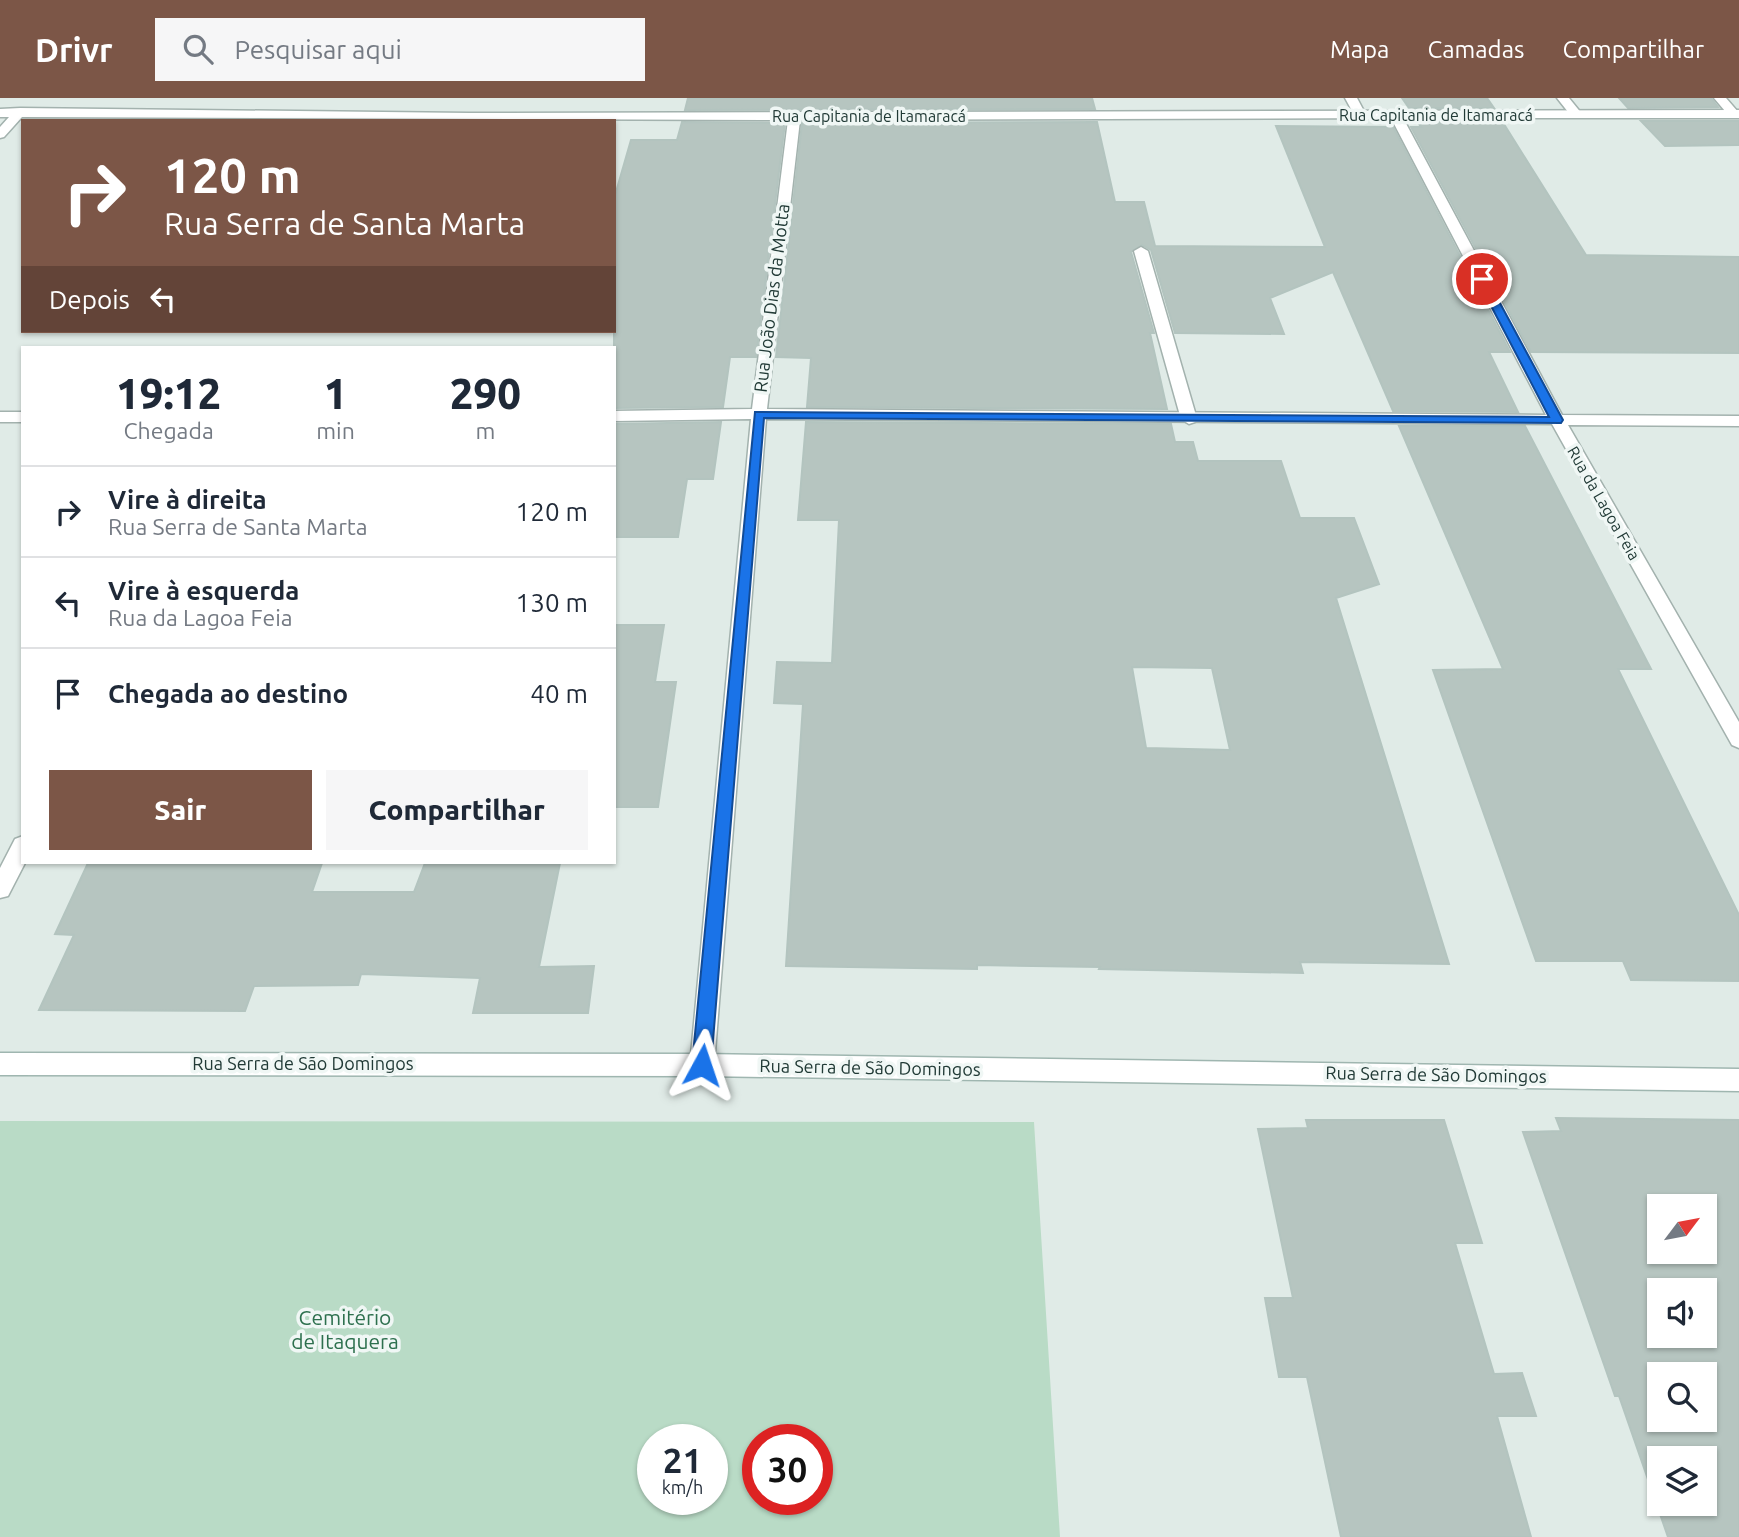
<!DOCTYPE html>
<html lang="pt">
<meta charset="utf-8">
<style>
:root{--surface:#fff;--page:#f6f6f7;--text:#1f2937;--muted:#747a83;--line:#e0e1e3;--accent:#7c5647}
body{margin:0;font-family:Ubuntu,sans-serif;background:var(--page);color:var(--text);height:100vh;display:flex;flex-direction:column;font-size:26px;white-space:nowrap}
*{box-sizing:border-box;margin:0}
p{font-size:23px;color:var(--muted)}
.icon{flex:none;width:38px;height:38px;fill:none;stroke:currentColor;stroke-width:2;stroke-linecap:round;stroke-linejoin:round}
.map{position:relative;flex:1;overflow:hidden}
.sheet{position:absolute;left:21px;top:248px;width:595px;height:518px;display:flex;flex-direction:column;background:var(--surface);border-radius:0px;box-shadow:0 2px 5px #0004}
.sheet>*{flex:none}
.guide{position:absolute;left:21px;top:21px;width:595px;height:214px;border-radius:0px;box-shadow:0 2px 5px #0004;background:#7c5647;color:#fff;overflow:hidden}
.needle{width:46px;rotate:58deg}
.tools{position:absolute;left:1647px;top:1096px;display:grid;gap:14px}
.tools a{display:grid;place-items:center;width:70px;height:70px;border-radius:0px;background:var(--surface);box-shadow:0 2px 5px #0004;font-size:35px}
.speed{position:absolute;left:637px;top:1326px;display:flex;gap:14px;font-size:35px;font-weight:700;text-align:center}
.speed>*{display:grid;place-content:center;width:91px;height:91px;border-radius:50%;background:var(--surface);box-shadow:0 2px 5px #0004;line-height:1}
.speed small{font-size:18px;font-weight:400}
.speed .limit{border:10px solid #d22;background:#fff;color:#111}
.pin{position:absolute;display:grid;place-items:center;width:60px;height:60px;color:#fff;margin:-30px;border:4px solid #fff;border-radius:50%;box-shadow:0 2px 7px #0007}
.me{position:absolute;width:77px;margin:-38px;rotate:5deg;stroke-linejoin:round;filter:drop-shadow(0 0 5px #0008)}
.turn{display:flex;align-items:center;gap:24px;height:147px;padding:0 28px;font-size:32px}
.turn .icon{width:91px;height:91px;stroke-width:2.5}
.turn b{display:block;font-size:49px;line-height:60px}
.then{display:flex;align-items:center;height:66px;padding:0 28px;background:#0003;gap:14px;font-size:26px}
.eta{display:flex;justify-content:space-evenly;align-items:center;height:119px;text-align:center}
.eta b{font-size:42px;font-weight:800;line-height:49px}
.cta{display:flex;gap:14px;margin-top:auto;padding:14px 28px}
.cta a{flex:1;height:80px;border-radius:0px;background:var(--accent);color:#fff;font-size:28px;font-weight:800;line-height:80px;text-align:center}
.cta a+a{background:var(--page);color:var(--text)}
ul{padding:0;list-style:none}
li{display:flex;align-items:center;gap:21px;height:91px;padding:0 28px;border-top:2px solid var(--line)}
li div{flex:1}
li b{display:block;font-size:26px}
li em{font-style:normal}
header{display:flex;align-items:center;gap:42px;box-sizing:border-box;height:98px;padding:0 35px;background:var(--accent);color:#fff}
header strong{font-size:33px}
nav{display:flex;gap:38px;margin-inline-start:auto;font-size:24px}
.search{width:490px;height:63px;background:var(--page);display:flex;align-items:center;gap:18px;box-sizing:border-box;padding:0 24px;border-radius:0px;color:var(--muted);font-size:26px}
.map>svg:first-child{display:block}
.green{fill:#b9dbc6;fill-rule:evenodd}
.building{fill:#b6c5c0;stroke:#b3c4bf;stroke-width:2;fill-rule:evenodd}
.lines{fill:none;stroke-linecap:round;stroke-linejoin:round}
.service-casing{stroke:#a3b2ae;stroke-width:3}
.minor-casing{stroke:#a3b2ae;stroke-width:3}
.secondary-casing{stroke:#9fb6b0;stroke-width:3}
.service{fill:#fff;fill-rule:evenodd}
.minor{fill:#fff;fill-rule:evenodd}
.secondary{fill:#fff;fill-rule:evenodd}
.route{fill:#1a73e8;stroke:#114b97;stroke-width:2}
.labels{text-anchor:middle;stroke-width:7;stroke-linejoin:round;paint-order:stroke}
.far-street-label{font-size:16px;fill:#213a36;stroke:#f0f7f5}
.street-label{font-size:18px;fill:#213a36;stroke:#f0f7f5}
.near-park-label{font-size:21px;fill:#2d704e;stroke:#f0f7f5}
</style>
<header>
<strong>Drivr</strong>
<div class="search"><svg class="icon" aria-label="search" viewBox="0 0 24 24"><circle cx="10" cy="10" r="6"/><path d="M15 15l6 6"/></svg>Pesquisar aqui</div>
<nav><a>Mapa</a><a>Camadas</a><a>Compartilhar</a></nav>
</header>
<div class="map">
<svg width="1739" height="1439" viewBox="0 0 1739 1439">
<rect width="100%" height="100%" fill="#e0ebe7"/>
<path class="green" d="M0,1023L1034,1024L1060,1439H0ZM653,1342H712V1402H653ZM817,1342V1402H758V1342Z"/>
<path class="building" d="M688,0H1092L1095,11L685,12Z
M1402,0H1487L1494,10H1409Z
M1619,0H1711L1718,9L1628,10Z
M1417,23H1502L1586,157L1739,159V255L1531,254L1411,29H1421Z
M1641,23H1739V47L1665,48Z
M682,24L785,25L756,259H730L723,309L614,310V101L631,42H677Z
M1097,24L1115,104H1144L1155,148L1325,149L1276,28L1393,29L1510,254H1489L1518,314L1393,313L1333,174L1270,200L1284,236L1175,235L1151,152L1142,147L1131,154L1154,235H1150L1167,311L807,309L811,260L776,259L802,25Z
M721,324L713,381H687L678,439H614V326Z
M806,324L1171,326L1175,344H1193L1198,363H1281L1300,420H1354L1379,486L1336,500L1449,866L1300,864L1303,875L1099,871L1100,869L977,867V871L786,868L803,606L774,605L777,564L832,565L839,422H798ZM1132,569L1212,570L1230,652L1146,650Z
M1399,328H1525L1651,571H1618L1739,817V883L1631,882L1623,863H1536L1433,572L1503,571Z
M614,527H664L655,584H676L658,709H614Z
M88,765H322L312,794H414L425,765H560L539,869L594,868L588,915H473L480,880L361,876L358,887L254,888L245,913L39,912L74,837L55,836Z
M1556,1020L1739,1022V1439H1668L1619,1298H1615L1523,1034L1561,1033ZM1659,1108H1704V1153H1659ZM1659,1192H1704V1237H1659ZM1659,1276H1704V1321H1659ZM1659,1360H1704V1405H1659Z
M1306,1022H1444L1482,1145H1455L1494,1276L1522,1275L1536,1318H1497L1531,1439H1341L1307,1279H1279L1265,1200H1293L1258,1031L1308,1030Z"/>
<g class="lines">
<defs>
<path id="service" d="M1345,0H1357L1366,17L1364,20H1356Z
M1557,0H1569L1582,16L1580,19H1572Z
M1714,0H1726L1739,15L1738,19H1730Z
M1141,149L1148,153L1197,321L1195,324L1189,326L1181,321L1134,153Z"/>
<path id="minor" d="M20,10L469,15L1739,12V20H1403L1562,317L1739,318V328L1568,327L1739,624V650L1732,647L1552,326L766,321L714,967L711,975L702,978L693,975L690,967L751,321L614,323V313L752,311L788,22L22,19L4,39L0,40V29L9,19H0V11ZM1391,20L1546,317L767,311L800,22Z
M0,314H23V324H0Z
M23,738L25,765L8,798L0,800V770L15,741Z"/>
<path id="secondary" d="M0,955L702,956L1739,971V993L702,978L0,977Z"/>
</defs>
<use href="#service" class="service-casing"/>
<use href="#minor" class="minor-casing"/>
<use href="#secondary" class="secondary-casing"/>
<use href="#service" class="service"/>
<use href="#minor" class="minor"/>
<use href="#secondary" class="secondary"/>
</g>
<path class="route" d="M1482,178L1487,181L1563,322L1561,325L764,320L711,967L708,973L702,976L695,973L692,967L755,314L1549,319L1477,181Z"/>
<g class="labels">
<g class="far-street-label">
<text x="1436" y="23">Rua Capitania de Itamaracá</text>
<text x="869" y="24">Rua Capitania de Itamaracá</text>
<text transform="translate(1604 405) rotate(60)" y="6">Rua da Lagoa Feia</text>
</g>
<g class="street-label">
<text transform="translate(772 200) rotate(-83)" y="6">Rua João Dias da Motta</text>
<text x="303" y="972">Rua Serra de São Domingos</text>
<text transform="translate(870 970) rotate(1)" y="6">Rua Serra de São Domingos</text>
<text transform="translate(1436 977) rotate(1)" y="6">Rua Serra de São Domingos</text>
</g>
<g class="near-park-label">
<text x="345" y="1227">Cemitério<tspan x="345" dy="24">de Itaquera</tspan></text>
</g>
</g>
</svg>
<div class="tools">
<a><svg class="needle" viewBox="-14 -14 28 28"><path d="M0-13l5 13h-10z" fill="#e53935"/><path d="M0 13l5-13h-10z" fill="#747a83"/></svg></a>
<a><svg class="icon" aria-label="sound" viewBox="0 0 24 24"><path d="M4 9h4l5-4v14l-5-4H4zM17 9q2 3 0 6"/></svg></a>
<a><svg class="icon" aria-label="search" viewBox="0 0 24 24"><circle cx="10" cy="10" r="6"/><path d="M15 15l6 6"/></svg></a>
<a><svg class="icon" aria-label="layers" viewBox="0 0 24 24"><path d="M12 4l9 5-9 5-9-5zM3 14l9 5 9-5"/></svg></a>
</div>
<div class="speed"><div>21<small>km/h</small></div><div class="limit">30</div></div>
<div class="pin" style="left:1482px;top:181px;background:#d93025"><svg class="icon" aria-label="arrive" viewBox="0 0 24 24"><path d="M6 21V4h12l-3 4 3 4H6"/></svg></div>
<svg class="me" style="left:702px;top:967px" viewBox="-20 -20 40 40"><path d="M0-17L14 15 0 8-14 15z" fill="#1a73e8" stroke="#fff" stroke-width="4"/></svg>
<div class="guide">
<div class="turn"><svg class="icon" aria-label="right" viewBox="0 0 24 24"><path d="M7 20v-9h11M14 6l5 5-5 5"/></svg><div><b>120 m</b>Rua Serra de Santa Marta</div></div>
<div class="then">Depois<svg class="icon" aria-label="left" viewBox="0 0 24 24"><path d="M17 20v-9H6M10 6l-5 5 5 5"/></svg></div>
</div>
<section class="sheet">
<div class="eta">
<div><b>19:12</b><p>Chegada</p></div>
<div><b>1</b><p>min</p></div>
<div><b>290</b><p>m</p></div>
</div>
<ul>
<li><svg class="icon" aria-label="right" viewBox="0 0 24 24"><path d="M7 20v-9h11M14 6l5 5-5 5"/></svg><div><b>Vire à direita</b><p>Rua Serra de Santa Marta</p></div><em>120 m</em></li>
<li><svg class="icon" aria-label="left" viewBox="0 0 24 24"><path d="M17 20v-9H6M10 6l-5 5 5 5"/></svg><div><b>Vire à esquerda</b><p>Rua da Lagoa Feia</p></div><em>130 m</em></li>
<li><svg class="icon" aria-label="arrive" viewBox="0 0 24 24"><path d="M6 21V4h12l-3 4 3 4H6"/></svg><div><b>Chegada ao destino</b></div><em>40 m</em></li>
</ul>
<div class="cta"><a>Sair</a><a>Compartilhar</a></div>
</section>
</div>
